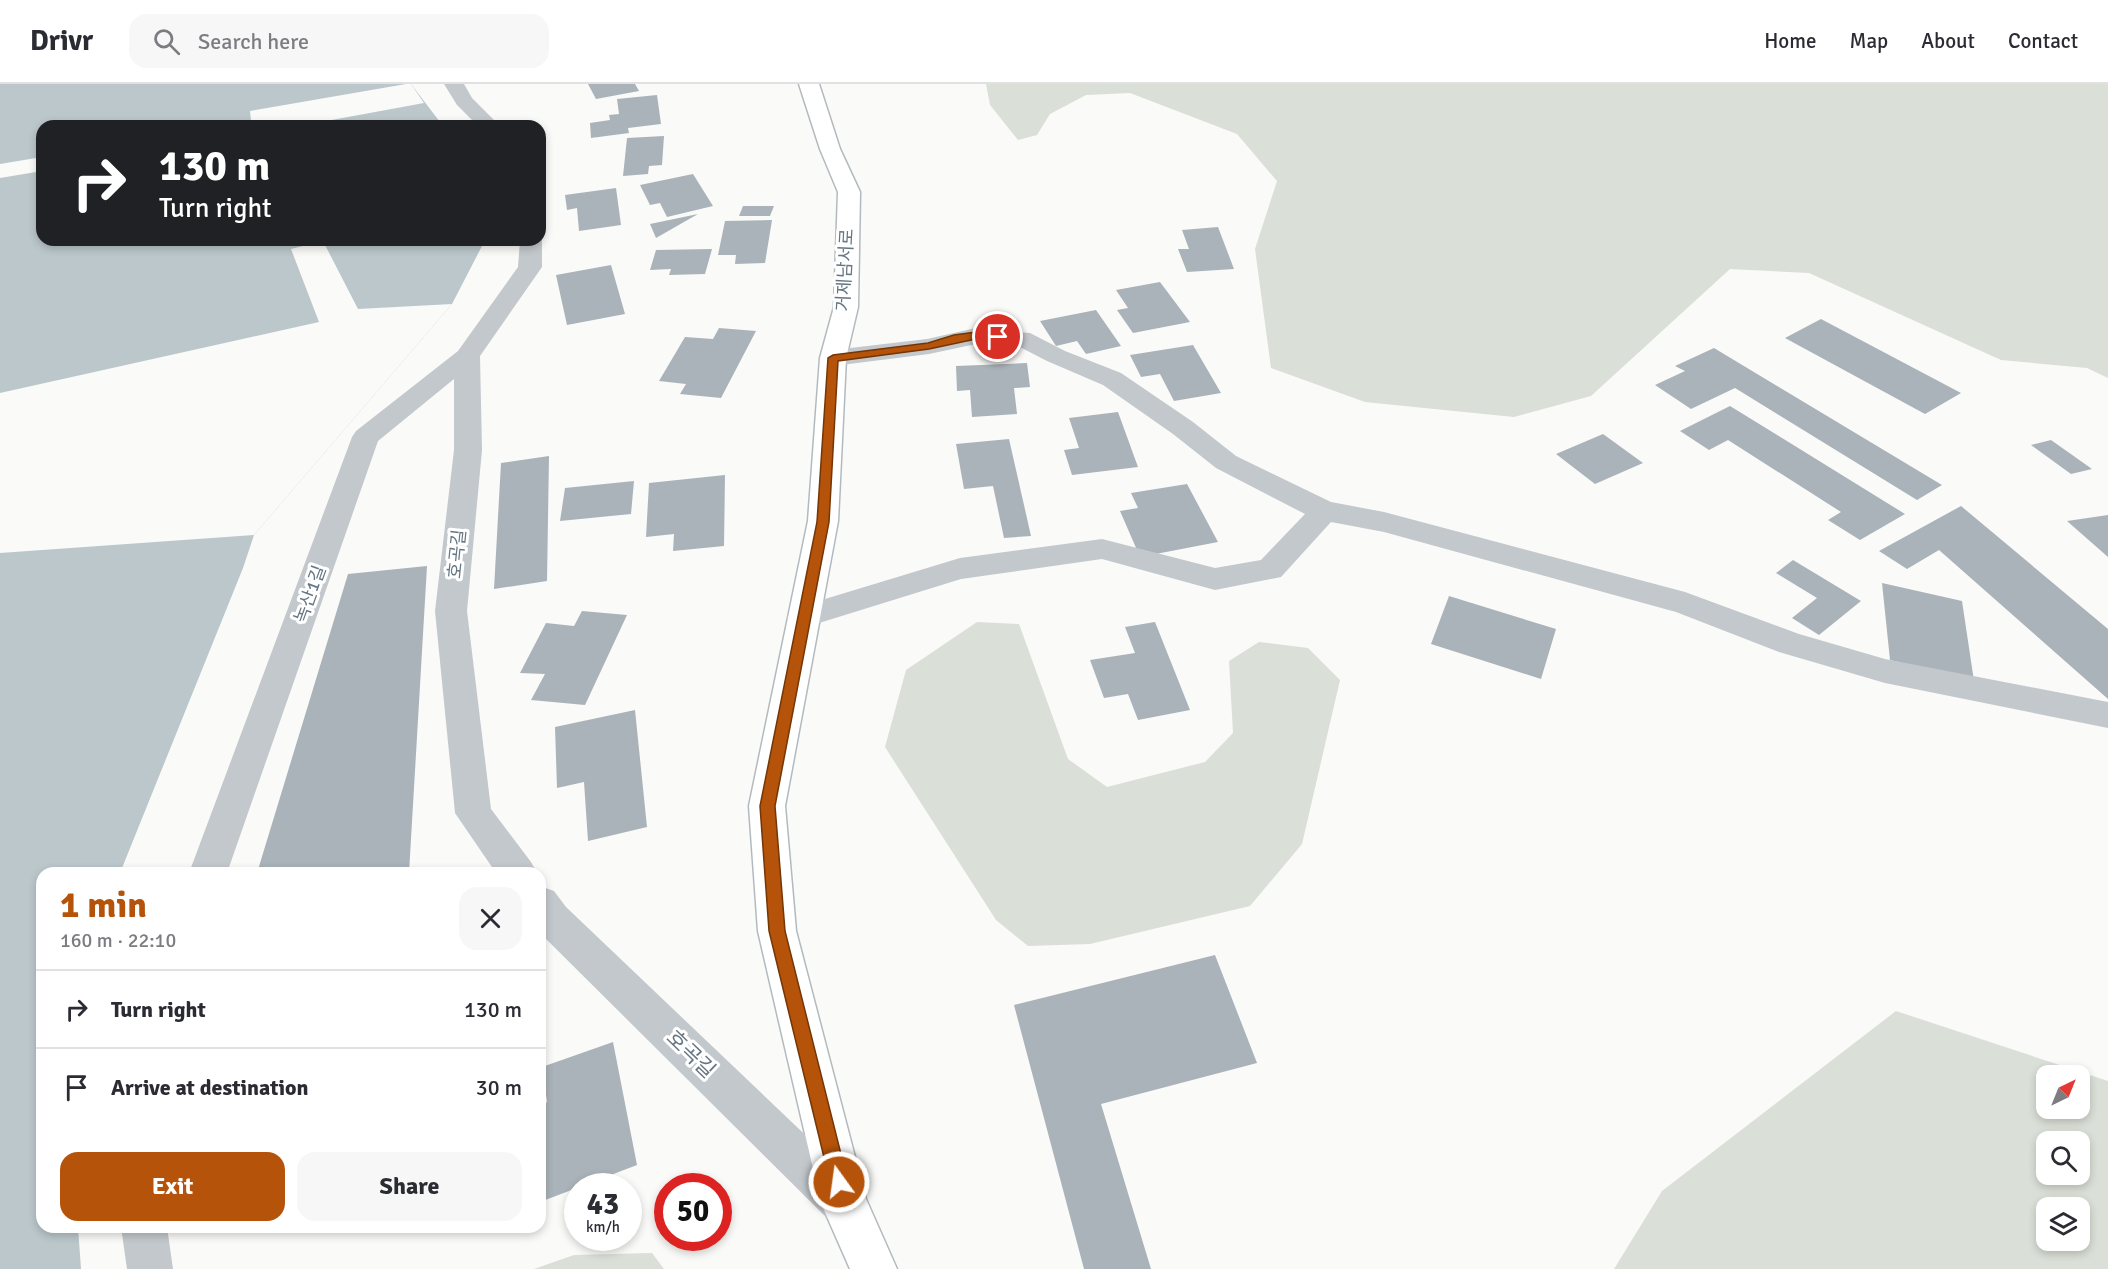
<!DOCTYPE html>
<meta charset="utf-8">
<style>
:root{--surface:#fff;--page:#f7f7f7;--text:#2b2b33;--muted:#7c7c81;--line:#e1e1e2;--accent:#b45309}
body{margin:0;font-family:Signika,"Noto Sans KR",sans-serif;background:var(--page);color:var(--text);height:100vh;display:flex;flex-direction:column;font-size:22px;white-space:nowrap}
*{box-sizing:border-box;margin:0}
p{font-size:20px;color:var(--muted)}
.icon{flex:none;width:33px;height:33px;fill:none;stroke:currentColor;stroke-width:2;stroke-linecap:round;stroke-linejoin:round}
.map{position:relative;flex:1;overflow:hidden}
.sheet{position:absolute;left:36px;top:783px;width:510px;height:366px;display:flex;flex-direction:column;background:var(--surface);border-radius:18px;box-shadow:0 3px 9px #0003}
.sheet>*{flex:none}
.banner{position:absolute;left:36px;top:36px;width:510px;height:126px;border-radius:18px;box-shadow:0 3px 9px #0003;background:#202124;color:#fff;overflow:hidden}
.needle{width:39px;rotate:43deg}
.fabs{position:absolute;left:2036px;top:981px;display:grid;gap:12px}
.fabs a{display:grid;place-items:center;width:54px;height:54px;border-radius:12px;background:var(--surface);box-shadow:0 3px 9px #0003;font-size:30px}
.speed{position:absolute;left:564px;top:1089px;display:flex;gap:12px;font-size:30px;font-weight:700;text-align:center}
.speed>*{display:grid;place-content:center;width:78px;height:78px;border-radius:50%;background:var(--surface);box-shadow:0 3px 9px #0003;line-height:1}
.speed small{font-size:15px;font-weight:400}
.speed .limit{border:9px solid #d22;background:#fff;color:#111}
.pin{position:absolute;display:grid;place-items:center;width:51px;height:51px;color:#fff;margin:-26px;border:3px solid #fff;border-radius:50%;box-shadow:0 2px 6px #0007}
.me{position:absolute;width:66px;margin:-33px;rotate:346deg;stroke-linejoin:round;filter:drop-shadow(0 0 4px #0008)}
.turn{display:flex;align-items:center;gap:21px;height:126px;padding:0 24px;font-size:27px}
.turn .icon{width:78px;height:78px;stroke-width:2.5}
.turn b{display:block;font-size:42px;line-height:51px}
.round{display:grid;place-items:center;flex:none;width:63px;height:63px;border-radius:18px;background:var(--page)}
.summary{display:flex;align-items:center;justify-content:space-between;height:102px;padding:0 24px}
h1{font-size:36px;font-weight:700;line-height:45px;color:var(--accent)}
.cta{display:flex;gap:12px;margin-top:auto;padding:12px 24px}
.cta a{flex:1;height:69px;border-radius:18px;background:var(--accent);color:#fff;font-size:24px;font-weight:700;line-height:69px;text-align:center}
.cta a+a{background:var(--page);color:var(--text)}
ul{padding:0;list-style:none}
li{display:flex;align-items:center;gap:18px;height:78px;padding:0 24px;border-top:2px solid var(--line)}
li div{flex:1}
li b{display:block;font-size:22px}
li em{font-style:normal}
header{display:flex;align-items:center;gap:36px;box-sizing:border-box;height:84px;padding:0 30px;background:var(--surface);border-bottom:2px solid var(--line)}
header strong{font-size:28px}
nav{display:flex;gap:33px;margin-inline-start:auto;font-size:21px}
.search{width:420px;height:54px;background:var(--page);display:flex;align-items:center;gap:15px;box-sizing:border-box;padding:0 21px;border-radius:18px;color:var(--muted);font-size:22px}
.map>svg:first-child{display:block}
.green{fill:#dadfd7;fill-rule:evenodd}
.water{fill:#bbc7cb}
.pier{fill:#fafaf8}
.building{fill:#aab3b9}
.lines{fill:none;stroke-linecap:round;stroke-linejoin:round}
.secondary-casing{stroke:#b3babf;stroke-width:3}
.service{fill:#c3c8cc;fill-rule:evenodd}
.minor{fill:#c3c8cc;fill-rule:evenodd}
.secondary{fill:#fff;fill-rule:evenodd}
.route{fill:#b45309;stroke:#753606;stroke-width:1.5}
.labels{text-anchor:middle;stroke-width:6;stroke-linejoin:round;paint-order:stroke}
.street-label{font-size:18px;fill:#657683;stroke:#fff}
.near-street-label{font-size:21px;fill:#657683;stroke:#fff}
</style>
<header>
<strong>Drivr</strong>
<div class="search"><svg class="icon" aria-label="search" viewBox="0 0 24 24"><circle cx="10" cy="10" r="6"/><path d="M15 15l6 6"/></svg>Search here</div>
<nav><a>Home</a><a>Map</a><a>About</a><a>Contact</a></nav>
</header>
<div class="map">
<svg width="2108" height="1185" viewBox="0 0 2108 1185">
<rect width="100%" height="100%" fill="#fafaf8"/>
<path class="green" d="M986,0H2108V294L2087,284L2001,276L1809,189L1730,185L1591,312L1514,333L1365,318L1271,284L1255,165L1277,97L1237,50L1130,9L1086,11L1050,30L1037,51L1018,56L990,21Z
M977,538L1019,540L1068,675L1107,703L1205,678L1233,649L1229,577L1259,558L1308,564L1340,596L1302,760L1250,822L1090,860L1028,862L996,836L885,663L906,586Z
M1896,927L2108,997V1185H1614L1662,1107ZM2046,992H2079V1024H2046ZM2046,1058H2079V1090H2046ZM2046,1124H2079V1156H2046Z
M652,1169L664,1185H534L574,1171Z"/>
<path class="water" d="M0,0H411L443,42H42V156H483L482,162L452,220L254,451L243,484L120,789H42V1143H78L81,1185H0Z"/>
<path class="pier" d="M406,0H411L424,19L299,42H221L251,37L250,27Z
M42,73V87L0,94V80Z
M323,157L358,225L452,220L254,451L0,469V309L319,238L291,165Z"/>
<path class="building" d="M588,0H635L639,7L596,15Z
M657,11L661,40L628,44L629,49L591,54L590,39L610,36L609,31L619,30L617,15Z
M664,52L662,81L649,82L648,90L623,92L627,54Z
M693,90L713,122L667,133L660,119L650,121L640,101Z
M616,104L621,141L579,147L577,124L567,126L565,111Z
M743,122H774L770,132H739Z
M698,130L656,154L650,140Z
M772,136L765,179L735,180L736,171H718L725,137Z
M1218,143L1234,185L1187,188L1178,165H1189L1182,146Z
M712,165L705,190L669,191L671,185L650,186L656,166Z
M611,181L625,230L567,241L556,191Z
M1160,198L1190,238L1133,249L1117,226L1128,224L1116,206Z
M1096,226L1121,262L1086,270L1077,257L1056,262L1040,237Z
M1821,235L1961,309L1925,330L1785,254Z
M719,244L756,247L721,314L680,310L686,300L659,297L685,253L713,255Z
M1193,261L1221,309L1174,317L1160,290L1141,293L1130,271Z
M1714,264L1942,401L1917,416L1735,304L1691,325L1655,301L1685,287L1675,282Z
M1027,279L1030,303L1014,304L1017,330L972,333L970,306L957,307L956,282Z
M1730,322L1905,430L1860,456L1828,436L1841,428L1728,356L1709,366L1680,347Z
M1118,328L1138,383L1072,391L1064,366L1079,364L1069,334Z
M1603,350L1643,379L1595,400L1556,370Z
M1009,355L1031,452L1004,454L993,402L964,405L956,360Z
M2051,356L2092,385L2071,390L2031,361Z
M549,372L547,497L494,505L501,379Z
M725,391L724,462L673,467L674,450L646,453L649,399Z
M634,397L631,430L560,437L565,404Z
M1187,400L1218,458L1140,473L1120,427L1138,424L1131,409Z
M1961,422L2108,545V615L1939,466L1907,485L1879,467Z
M2108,431V473L2067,437Z
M1793,476L1861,517L1819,551L1792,534L1817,514L1776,489Z
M427,482L409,789H257L348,490Z
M1882,499L1962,517L1974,597L1890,576Z
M1449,512L1556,545L1541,595L1431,560Z
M582,527L627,531L585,621L531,616L545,590L520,589L546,539L574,542Z
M1155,538L1190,626L1138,636L1128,610L1104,614L1090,576L1135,569L1125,543Z
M635,626L647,743L588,757L584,698L557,704L555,643Z
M1215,871L1257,979L1101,1020L1151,1185H1084L1014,921Z
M613,958L637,1081L540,1118V1021L547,1018L542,983Z"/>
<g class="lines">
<defs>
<path id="secondary" d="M799,0H819L840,65L860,108L858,223L846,274L838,437L785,722L796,847L866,1115L897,1185H850L821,1119L758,847L749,722L808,437L820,274L834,223L838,108L820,65Z"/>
</defs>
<use href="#secondary" class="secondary-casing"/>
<path class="service" d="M976,244L1030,249L1065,267L1121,289L1193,338L1236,372L1331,418L1384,428L1685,508L1799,550L1885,575L2108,618V644L1885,599L1779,568L1676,528L1384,448L1331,438L1281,493L1215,506L1102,475L961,495L803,544L792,541L787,533L792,525L960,474L1102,455L1215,484L1261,476L1305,430L1216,384L1173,350L1103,301L1047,277L1016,261L976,260L929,270L833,282L824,279L820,274L824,269L833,266L927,255Z"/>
<path class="minor" d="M444,0H464L472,14L500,42H478L457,21Z
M540,152L542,156V183L480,272L482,366L467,527L491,725L531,778L537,789H496L455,729L435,527L454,366V295L378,357L227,789H189L352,353L356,347L458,267L518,183L520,156H540Z
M540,802L554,807L566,823L860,1103L867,1119L860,1135L844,1142L828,1135L540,849Z
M121,1143H167L173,1185H127Z"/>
<use href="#secondary" class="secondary"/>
</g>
<path class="route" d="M976,248L998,250L1004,253L998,256L976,255L929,265L838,277L829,438L775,722L785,847L848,1098L846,1105L839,1108L833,1105L830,1098L769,847L760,722L817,438L828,274L833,271L928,259L954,251Z"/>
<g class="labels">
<g class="street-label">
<text transform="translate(845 186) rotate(-87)" y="6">거제남서로</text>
<text transform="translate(457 470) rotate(-84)" y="6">호곡길</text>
<text transform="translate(310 510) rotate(-70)" y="6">녹산1길</text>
</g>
<g class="near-street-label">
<text transform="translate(691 970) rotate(44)" y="7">호곡길</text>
</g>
</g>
</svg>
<div class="fabs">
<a><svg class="needle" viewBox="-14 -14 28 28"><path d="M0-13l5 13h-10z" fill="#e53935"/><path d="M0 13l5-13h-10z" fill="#7c7c81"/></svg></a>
<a><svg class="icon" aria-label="search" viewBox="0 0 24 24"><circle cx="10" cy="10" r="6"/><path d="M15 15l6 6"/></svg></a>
<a><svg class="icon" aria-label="layers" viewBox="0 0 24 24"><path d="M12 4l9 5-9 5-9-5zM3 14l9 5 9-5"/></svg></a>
</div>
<div class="speed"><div>43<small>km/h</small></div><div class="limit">50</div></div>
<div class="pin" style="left:998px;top:253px;background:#d93025"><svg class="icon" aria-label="arrive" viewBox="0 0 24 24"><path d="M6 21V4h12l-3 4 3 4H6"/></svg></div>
<svg class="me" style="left:839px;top:1098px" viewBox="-20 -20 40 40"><circle r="17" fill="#b45309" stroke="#fff" stroke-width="3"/><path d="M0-11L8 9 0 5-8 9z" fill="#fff"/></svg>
<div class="banner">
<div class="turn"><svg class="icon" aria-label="right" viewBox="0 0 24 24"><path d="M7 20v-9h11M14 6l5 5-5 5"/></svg><div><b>130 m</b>Turn right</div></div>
</div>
<section class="sheet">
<div class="summary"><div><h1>1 min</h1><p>160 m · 22:10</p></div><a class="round"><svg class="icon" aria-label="close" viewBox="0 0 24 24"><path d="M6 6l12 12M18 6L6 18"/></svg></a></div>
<ul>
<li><svg class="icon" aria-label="right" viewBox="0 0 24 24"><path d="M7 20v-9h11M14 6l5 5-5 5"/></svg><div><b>Turn right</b></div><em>130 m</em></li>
<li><svg class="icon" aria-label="arrive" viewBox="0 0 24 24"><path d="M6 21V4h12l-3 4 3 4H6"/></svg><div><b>Arrive at destination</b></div><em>30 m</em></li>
</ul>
<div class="cta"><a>Exit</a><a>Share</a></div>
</section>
</div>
